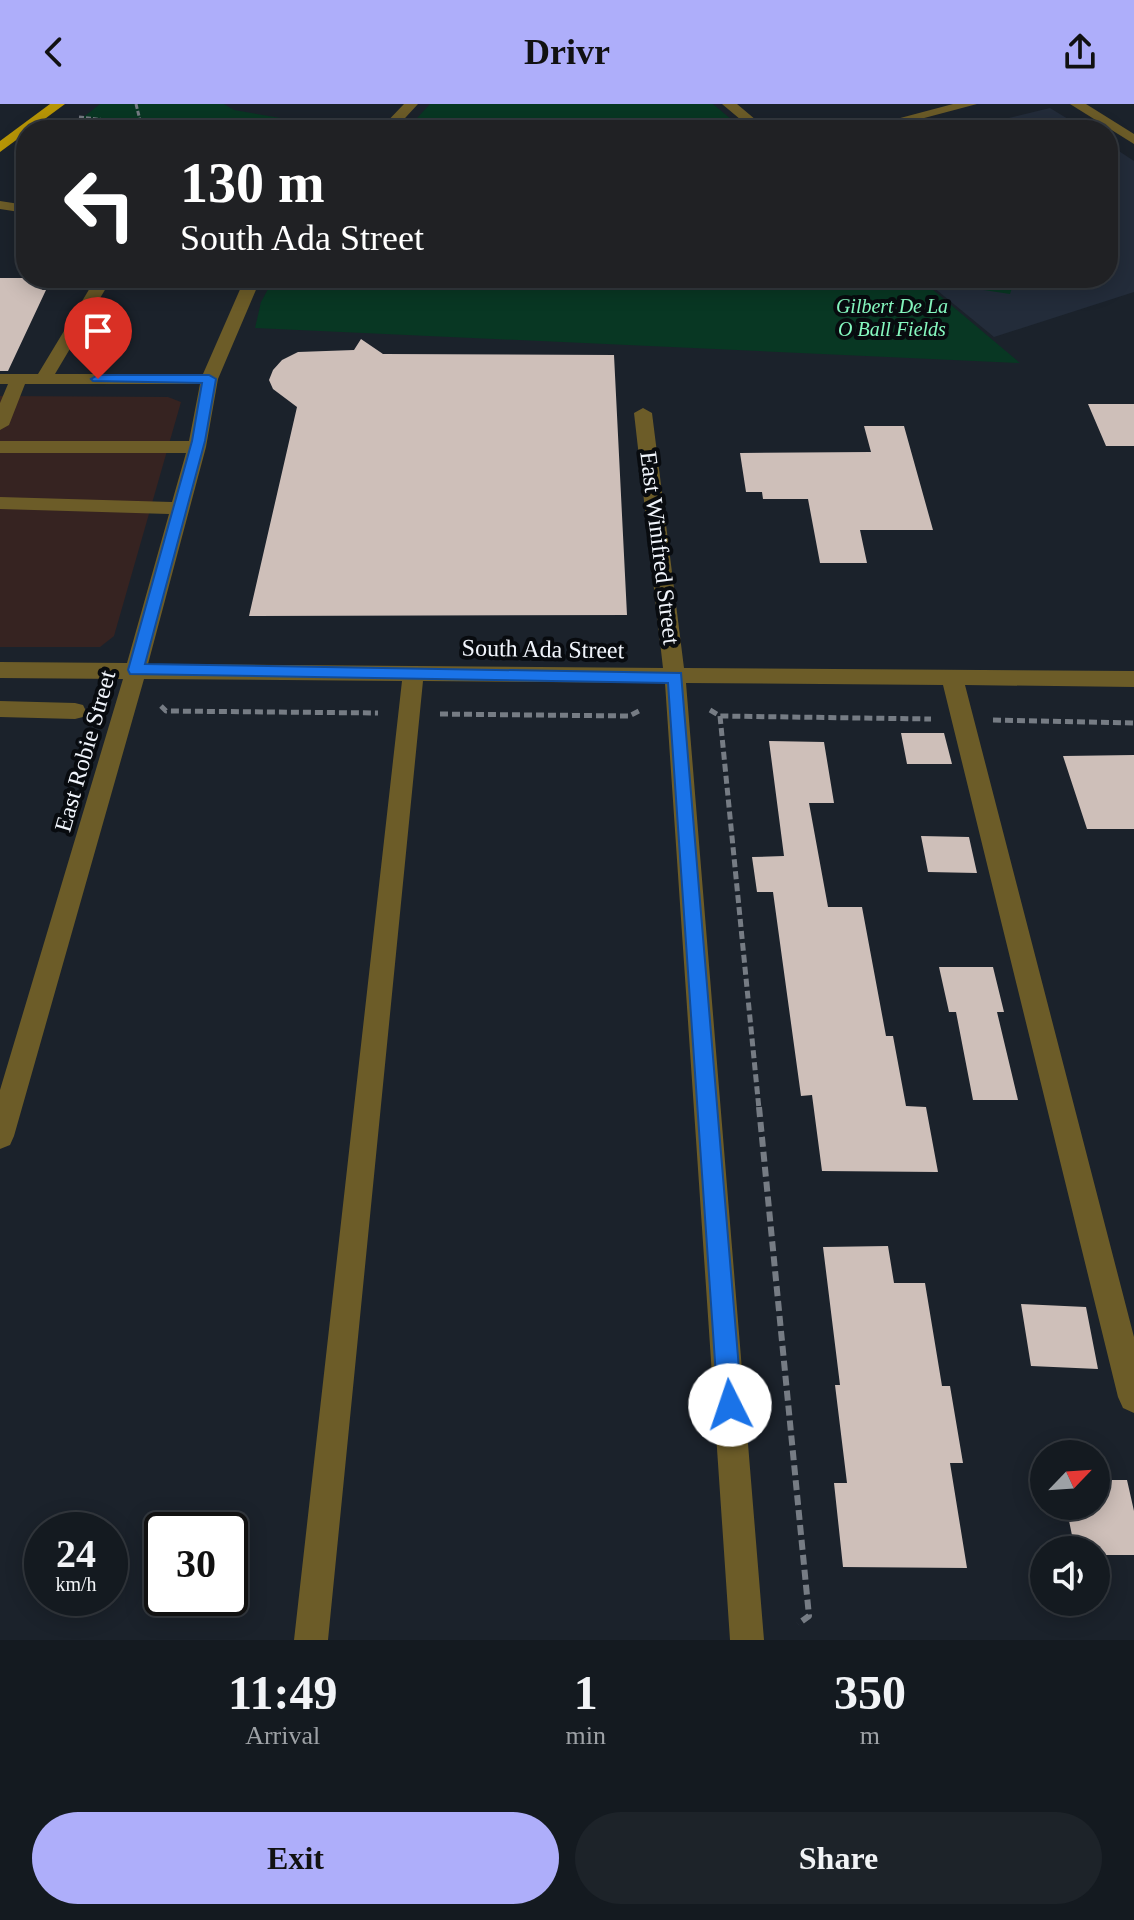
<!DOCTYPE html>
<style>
:root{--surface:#141a20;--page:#1d2329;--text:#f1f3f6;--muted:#9da1a5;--line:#33383e;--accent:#aeaefa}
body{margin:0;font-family:"Times New Roman",serif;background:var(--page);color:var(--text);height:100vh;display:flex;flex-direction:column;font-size:30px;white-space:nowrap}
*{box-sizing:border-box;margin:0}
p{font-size:26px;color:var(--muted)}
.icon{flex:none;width:44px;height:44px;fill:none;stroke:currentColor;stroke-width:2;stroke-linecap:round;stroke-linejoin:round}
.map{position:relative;height:1536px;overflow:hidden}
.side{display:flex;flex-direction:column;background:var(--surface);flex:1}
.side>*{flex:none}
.guide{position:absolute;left:16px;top:16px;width:1102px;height:168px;border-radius:32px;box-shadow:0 4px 20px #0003,0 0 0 2px var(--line);background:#202124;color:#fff;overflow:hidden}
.needle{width:52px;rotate:65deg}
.buttons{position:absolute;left:1030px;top:1336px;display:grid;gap:16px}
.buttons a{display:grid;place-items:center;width:80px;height:80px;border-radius:50%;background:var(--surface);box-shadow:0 4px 20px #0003,0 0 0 2px var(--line);font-size:40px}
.speed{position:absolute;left:24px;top:1408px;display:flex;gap:16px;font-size:40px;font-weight:700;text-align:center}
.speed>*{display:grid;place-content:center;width:104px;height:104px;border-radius:50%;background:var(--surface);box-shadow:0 4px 20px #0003,0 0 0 2px var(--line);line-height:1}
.speed small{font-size:20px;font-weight:400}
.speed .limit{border:4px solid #111;border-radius:12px;background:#fff;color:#111}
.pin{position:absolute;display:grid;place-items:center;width:68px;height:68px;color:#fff;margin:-82px -34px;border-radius:50% 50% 50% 0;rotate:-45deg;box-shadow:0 0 8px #0007}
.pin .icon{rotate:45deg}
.me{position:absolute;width:88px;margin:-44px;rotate:356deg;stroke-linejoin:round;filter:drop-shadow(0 0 6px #0008)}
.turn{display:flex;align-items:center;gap:28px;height:168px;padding:0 32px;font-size:36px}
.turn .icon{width:104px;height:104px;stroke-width:2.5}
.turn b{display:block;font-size:56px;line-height:68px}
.eta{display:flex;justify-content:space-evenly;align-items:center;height:136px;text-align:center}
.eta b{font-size:48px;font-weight:700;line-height:56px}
.button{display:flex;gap:16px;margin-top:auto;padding:16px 32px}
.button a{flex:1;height:92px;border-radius:48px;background:var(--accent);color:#111;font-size:32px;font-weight:700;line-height:92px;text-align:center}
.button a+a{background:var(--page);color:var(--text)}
header{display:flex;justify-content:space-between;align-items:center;height:104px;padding:0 32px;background:var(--accent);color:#111;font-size:36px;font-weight:700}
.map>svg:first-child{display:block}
.commercial{fill:#362321}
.built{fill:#232c3a}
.green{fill:#083723}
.building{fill:#cebfb9}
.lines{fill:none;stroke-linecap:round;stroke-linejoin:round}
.path-far2{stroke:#767c84;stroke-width:3;stroke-dasharray:5 2;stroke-linecap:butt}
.path-far1{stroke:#767c84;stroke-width:5;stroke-dasharray:8 4;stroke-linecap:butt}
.path{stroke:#767c84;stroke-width:6;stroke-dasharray:10 5;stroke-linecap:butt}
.minor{fill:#6c5c28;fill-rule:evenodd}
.major{fill:#b89606;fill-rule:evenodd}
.route{fill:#1a73e8;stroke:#114b97;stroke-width:2}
.labels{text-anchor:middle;stroke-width:8;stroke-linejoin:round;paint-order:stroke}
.far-park-label{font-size:20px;font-style:italic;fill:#86f9c0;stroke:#080b0f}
.street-label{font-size:24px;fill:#f1f5fc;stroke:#080b0f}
</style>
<header><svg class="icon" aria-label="back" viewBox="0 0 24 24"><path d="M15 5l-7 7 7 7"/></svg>Drivr<svg class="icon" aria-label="share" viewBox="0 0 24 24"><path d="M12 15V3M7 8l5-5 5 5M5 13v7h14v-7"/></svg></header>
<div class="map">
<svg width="1134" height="1536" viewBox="0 0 1134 1536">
<rect width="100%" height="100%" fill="#1b222b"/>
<path class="commercial" d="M0,292L168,293L181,298L114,532L100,543H0Z"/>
<path class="built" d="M1050,4L1086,26H960Z
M1108,40L1134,57V188L994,233L922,174H1108Z"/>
<path class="green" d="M100,0H224L234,6L350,26H67Z
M430,0H713L744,26H406Z
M274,174H919L1020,259L255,224L261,198Z
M953,174H1015L1010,190L964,183Z"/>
<path class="building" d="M0,174H47L42,186H46L8,267H0Z
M361,235L383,250L614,251L627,511L249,512L297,303L273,285L269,276L273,266L282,256L298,248L354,246Z
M1088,300H1134V342H1106Z
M864,322H904L933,426H860L867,459H820L808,395H763L762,388H746L740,349L871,348Z
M901,629H944L952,660H907Z
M769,637L824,638L834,699H809L828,803H862L886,932H893L906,1002L926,1003L938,1068L822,1067L812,991L801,992L773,788H757L752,753L784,752Z
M1134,651V725H1087L1063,652Z
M921,732L969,733L977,769L928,768Z
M939,863H993L1004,908H997L1018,996H973L956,908H949Z
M888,1142L894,1179H925L942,1282H950L963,1359H950L967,1464L843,1463L834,1379H847L835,1281H840L823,1143Z
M1021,1200L1086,1203L1098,1265L1031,1262Z
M1096,1376H1127L1134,1407V1451H1096V1446H1075L1066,1402H1096Z"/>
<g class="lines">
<path class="path-far2" d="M136,0L141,20L199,26
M79,13L141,20"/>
<path class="path-far1" d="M161,602L166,607L378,609
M710,606L720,612L931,615
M440,610L629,612L641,606
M720,612L759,1005
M993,616L1134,619"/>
<path class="path" d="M759,1003L809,1512L798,1520"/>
<path class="minor" d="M404,0H418L394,26H379Z
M722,0H737L768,26H753Z
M953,0H977L879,26H855Z
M1070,0H1086L1134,30V40Z
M0,97L26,101V109L0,105Z
M96,174H112L55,270H203L245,174H261L218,275L206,343L148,560L663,564L634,309L643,304L652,309L684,564L1134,567V583L965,581L1134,1233V1309L1123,1304L1118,1293L943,581L686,579L764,1536H730L665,579L423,577L328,1536H294L402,577L144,575L14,1032L10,1041L0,1045V986L123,575L0,574V558L127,559L169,410L0,405V393L172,398L186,349H0V337H189L200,280H25L9,321L0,326V299L8,280H0V270H38Z
M0,597L75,599L83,601L86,607L83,613L75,615L0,613Z"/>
<path class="major" d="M50,0H65L0,48V37Z"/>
</g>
<path class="route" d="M98,271H209L216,275L205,337L145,560L681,569L742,1301L738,1309L730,1313L721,1309L718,1301L668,579L130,570L128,566L192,337L202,279L93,277L91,275Z"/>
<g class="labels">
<g class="far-park-label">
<text x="892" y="209">Gilbert De La<tspan x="892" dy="23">O Ball Fields</tspan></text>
</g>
<g class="street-label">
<text transform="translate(660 444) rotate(83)" y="8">East Winifred Street</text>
<text transform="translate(543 545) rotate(1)" y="8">South Ada Street</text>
<text transform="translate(85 647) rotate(-74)" y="8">East Robie Street</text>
</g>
</g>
</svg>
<div class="buttons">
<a><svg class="needle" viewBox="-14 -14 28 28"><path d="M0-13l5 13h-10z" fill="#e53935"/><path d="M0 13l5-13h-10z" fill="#9da1a5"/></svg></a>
<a><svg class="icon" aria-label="sound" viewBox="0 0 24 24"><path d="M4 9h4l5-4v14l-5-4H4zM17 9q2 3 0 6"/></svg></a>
</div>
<div class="speed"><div>24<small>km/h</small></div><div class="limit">30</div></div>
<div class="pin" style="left:98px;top:275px;background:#d93025"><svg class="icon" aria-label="arrive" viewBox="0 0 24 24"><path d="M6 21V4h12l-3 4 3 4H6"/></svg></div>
<svg class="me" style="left:730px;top:1301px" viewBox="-20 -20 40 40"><circle r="19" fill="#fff"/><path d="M0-13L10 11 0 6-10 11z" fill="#1a73e8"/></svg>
<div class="guide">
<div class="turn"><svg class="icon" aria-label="left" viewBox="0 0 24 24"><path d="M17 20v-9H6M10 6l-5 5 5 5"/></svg><div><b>130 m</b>South Ada Street</div></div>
</div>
</div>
<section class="side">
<div class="eta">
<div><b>11:49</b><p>Arrival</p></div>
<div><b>1</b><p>min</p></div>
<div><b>350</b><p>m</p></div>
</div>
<div class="button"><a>Exit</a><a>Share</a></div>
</section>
